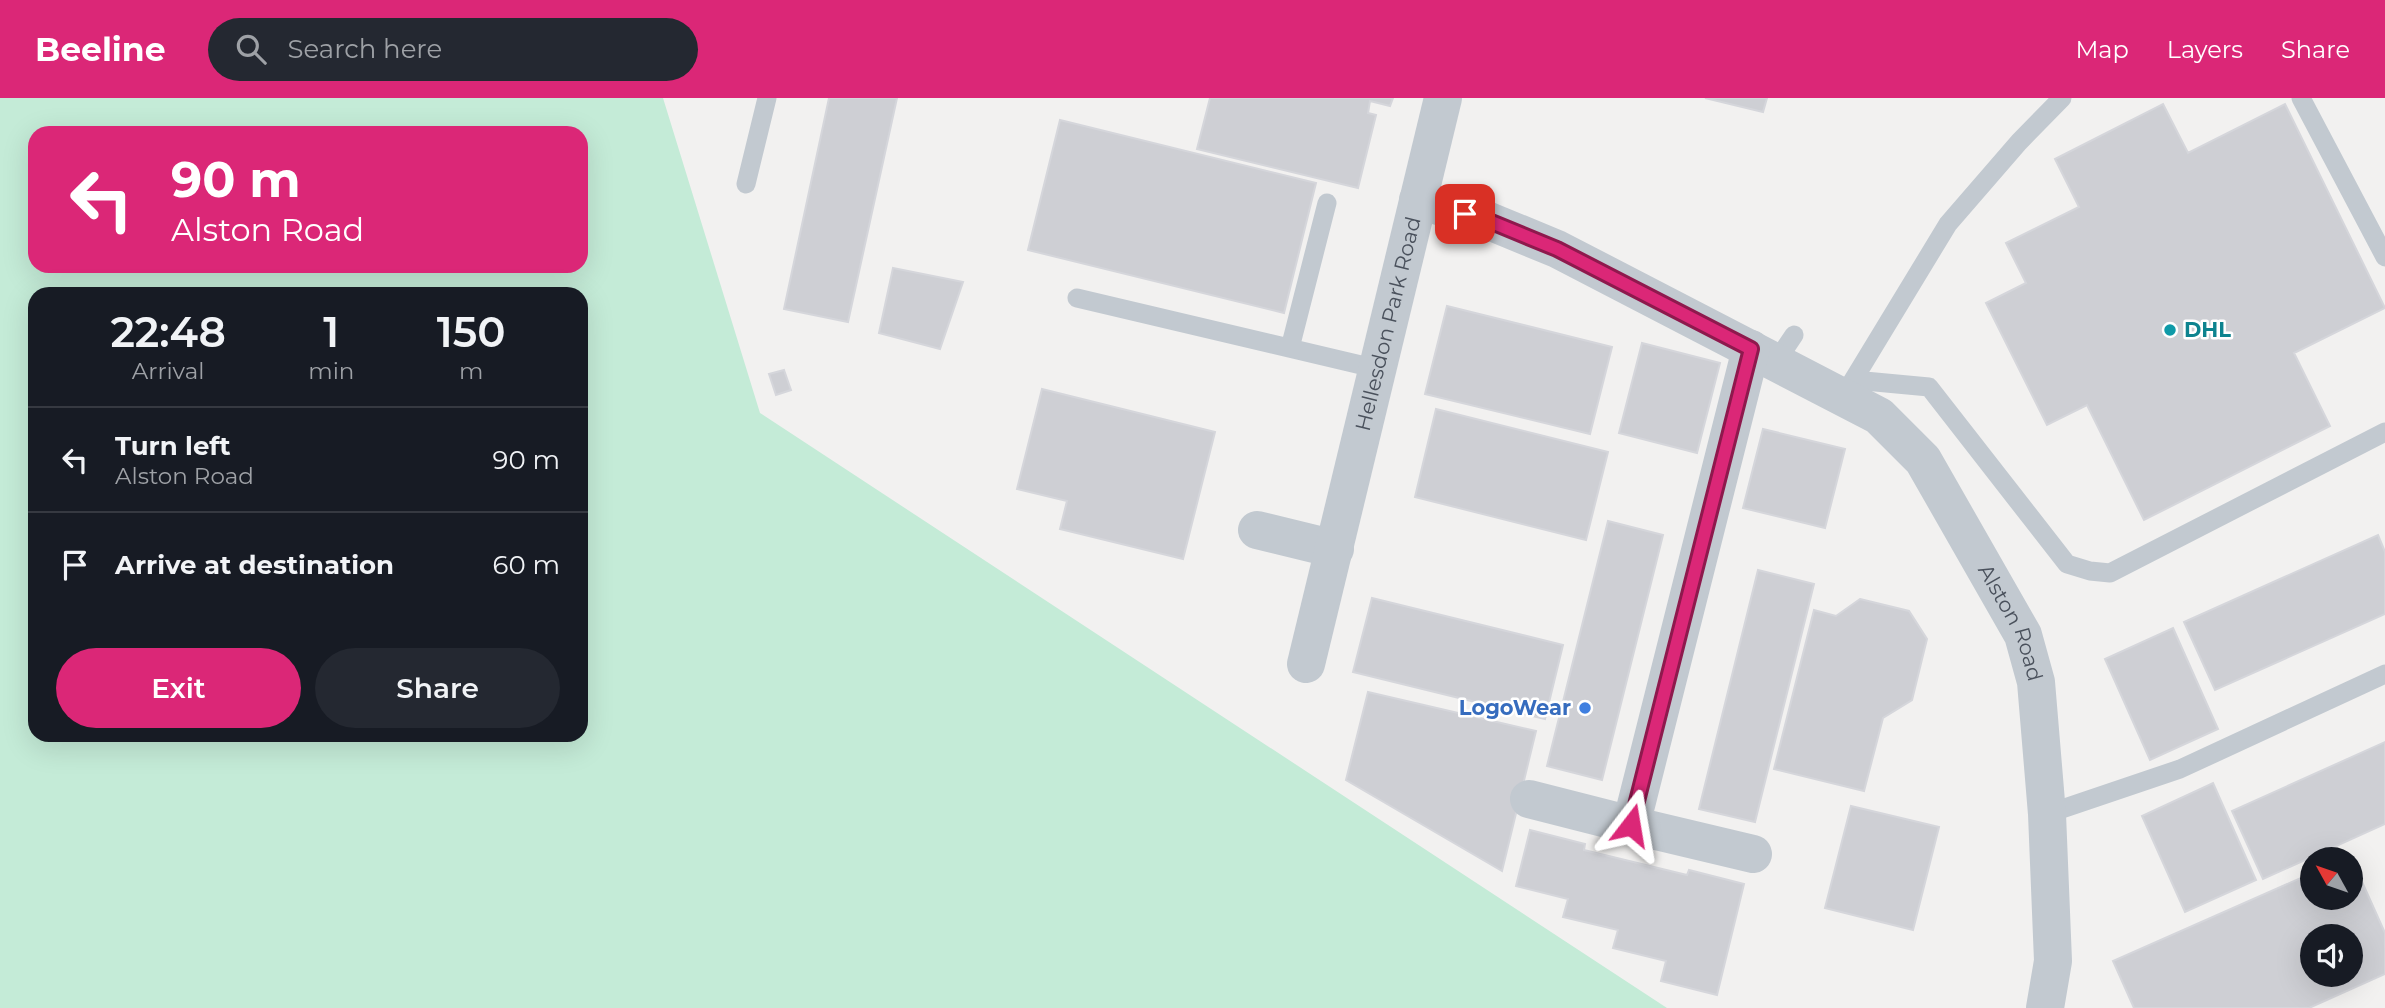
<!DOCTYPE html>
<style>
:root{--surface:#171b24;--page:#242831;--text:#f1f3f6;--muted:#9ea1a6;--line:#363941;--accent:#db2777}
body{margin:0;font-family:Montserrat,sans-serif;background:var(--page);color:var(--text);height:100vh;display:flex;flex-direction:column;font-size:26px;white-space:nowrap}
*{box-sizing:border-box;margin:0}
p{font-size:23px;color:var(--muted)}
.icon{flex:none;width:38px;height:38px;fill:none;stroke:currentColor;stroke-width:2;stroke-linecap:round;stroke-linejoin:round}
.map{position:relative;flex:1;overflow:hidden}
.panel{position:absolute;left:28px;top:189px;width:560px;height:455px;display:flex;flex-direction:column;background:var(--surface);border-radius:21px;box-shadow:0 7px 28px #0002}
.panel>*{flex:none}
.hud{position:absolute;left:28px;top:28px;width:560px;height:147px;border-radius:21px;box-shadow:0 7px 28px #0002;background:#db2777;color:#fff;overflow:hidden}
.needle{width:46px;rotate:310deg}
.buttons{position:absolute;left:2300px;top:749px;display:grid;gap:14px}
.buttons a{display:grid;place-items:center;width:63px;height:63px;border-radius:50%;background:var(--surface);box-shadow:0 7px 28px #0002;font-size:35px}
.pin{position:absolute;display:grid;place-items:center;width:60px;height:60px;color:#fff;margin:-30px;border-radius:14px;box-shadow:0 4px 10px #0006}
.me{position:absolute;width:77px;margin:-38px;rotate:14deg;stroke-linejoin:round;filter:drop-shadow(0 0 5px #0008)}
.turn{display:flex;align-items:center;gap:24px;height:147px;padding:0 28px;font-size:32px}
.turn .icon{width:91px;height:91px;stroke-width:2.5}
.turn b{display:block;font-size:49px;line-height:60px}
.eta{display:flex;justify-content:space-evenly;align-items:center;height:119px;text-align:center}
.eta b{font-size:42px;font-weight:600;line-height:49px}
.button{display:flex;gap:14px;margin-top:auto;padding:14px 28px}
.button a{flex:1;height:80px;border-radius:42px;background:var(--accent);color:#fff;font-size:28px;font-weight:600;line-height:80px;text-align:center}
.button a+a{background:var(--page);color:var(--text)}
ul{padding:0;list-style:none}
li{display:flex;align-items:center;gap:21px;height:105px;padding:0 28px;border-top:2px solid var(--line)}
li div{flex:1}
li b{display:block;font-size:26px}
li em{font-style:normal}
header{display:flex;align-items:center;gap:42px;box-sizing:border-box;height:98px;padding:0 35px;background:var(--accent);color:#fff}
header strong{font-size:33px}
nav{display:flex;gap:38px;margin-inline-start:auto;font-size:24px}
.search{width:490px;height:63px;background:var(--page);display:flex;align-items:center;gap:18px;box-sizing:border-box;padding:0 24px;border-radius:38px;color:var(--muted);font-size:26px}
.map>svg:first-child{display:block}
.green{fill:#c4ebd7;fill-rule:evenodd}
.building{fill:#cecfd4;stroke:#d5d6db;stroke-width:2;fill-rule:evenodd}
.lines{fill:none;stroke-linecap:round;stroke-linejoin:round}
.lane{stroke:#c2c9d0;stroke-width:19}
.street{stroke:#c2c9d0;stroke-width:38}
.route-casing{stroke:#8e194d;stroke-width:18}
.route{stroke:#db2777;stroke-width:12}
.culture-dot{fill:#0f9aa8;stroke:#fff;stroke-width:2.5}
.shop-dot{fill:#3f7fe0;stroke:#fff;stroke-width:2.5}
.labels{text-anchor:middle;stroke-width:5;stroke-linejoin:round;paint-order:stroke}
.street-label{font-size:21px;fill:#4a515c;stroke:#fff}
.culture-label{font-size:21px;font-weight:bold;fill:#0d838f;stroke:#fff;text-anchor:start}
.shop-label{font-size:21px;font-weight:bold;fill:#366cbe;stroke:#fff;text-anchor:end}
</style>
<header>
<strong>Beeline</strong>
<div class="search"><svg class="icon" aria-label="search" viewBox="0 0 24 24"><circle cx="10" cy="10" r="6"/><path d="M15 15l6 6"/></svg>Search here</div>
<nav><a>Map</a><a>Layers</a><a>Share</a></nav>
</header>
<div class="map">
<svg width="2385" height="910" viewBox="0 0 2385 910">
<rect width="100%" height="100%" fill="#f2f1f0"/>
<path class="green" d="M0,0H663L760,315L1667,910H0ZM35,35H581V168H35ZM35,196H581V637H35Z"/>
<path class="building" d="M829,0H897L848,224L784,211Z
M1210,0H1393L1390,8L1370,3L1368,15L1376,17L1358,90L1197,51Z
M1705,0H1767L1763,14Z
M2163,6L2188,55L2285,6L2385,210L2294,255L2330,328L2144,422L2087,307L2047,327L1986,205L2026,185L2006,145L2079,109L2055,61Z
M1060,22L1316,85L1284,215L1028,152Z
M893,170L963,184L940,251L879,235Z
M1447,208L1612,249L1590,336L1425,296Z
M1642,245L1720,265L1697,355L1619,335Z
M784,272L791,292L776,297L769,276Z
M1042,291L1215,334L1183,461L1060,431L1067,403L1017,391Z
M1436,311L1608,354L1586,442L1415,399Z
M1763,331L1845,351L1825,430L1743,410Z
M1608,423L1663,437L1602,682L1547,668Z
M2378,437L2385,454V516L2215,592L2184,524Z
M1758,472L1814,486L1755,724L1699,711Z
M1372,500L1563,547L1545,621L1353,574Z
M1860,501L1909,513L1927,541L1912,602L1883,620L1864,693L1774,671L1814,512L1836,518Z
M2173,530L2218,631L2150,662L2105,561Z
M1368,594L1536,633L1502,773L1346,682Z
M2385,644V726L2263,781L2232,713Z
M2213,685L2256,782L2185,814L2142,718Z
M1851,708L1939,729L1913,832L1825,810Z
M1530,732L1585,746L1584,752L1687,777L1689,772L1744,786L1717,897L1661,883L1666,863L1613,850L1618,832L1563,819L1568,801L1516,788Z
M2350,757L2385,835V876L2309,910H2134L2113,863L2312,775V800H2350V761H2342ZM2312,838H2350V877H2312Z"/>
<g class="lines">
<path class="lane" d="M2301,0L2385,159
M746,86L767,0
M1077,200L1378,271
M1290,250L1327,105
M1776,264L1794,237
M1854,282L1929,289L2067,466L2090,473L2110,475L2385,334
M1849,289L1948,126L2019,44L2062,0
M2047,716L2180,671L2385,576"/>
<g class="street">
<path id="s1" d="M1418,102L1489,123L1557,151L1879,318L1923,362L2023,537L2036,584L2047,716L2053,863L2045,910"/>
<path d="M1751,251L1631,727L1753,756"/>
<path d="M1257,432L1335,451"/>
<path id="s2" d="M1306,566L1443,0"/>
<path d="M1529,701L1631,727"/>
</g>
</g>
<g class="lines">
<defs>
<path id="route" d="M1465,116L1489,123L1557,151L1751,251L1631,727"/>
</defs>
<use href="#route" class="route-casing"/>
<use href="#route" class="route"/>
</g>
<circle class="culture-dot" cx="2170" cy="232" r="7"/>
<circle class="shop-dot" cx="1585" cy="610" r="7"/>
<g class="labels">
<g class="street-label">
<text dy="7" stroke="none"><textPath href="#s2" startOffset="350">Hellesdon Park Road</textPath></text>
<text dy="7" stroke="none"><textPath href="#s1" startOffset="758">Alston Road</textPath></text>
</g>
<g class="culture-label">
<text x="2184" y="239">DHL</text>
</g>
<g class="shop-label">
<text x="1571" y="617">LogoWear</text>
</g>
</g>
</svg>
<div class="buttons">
<a><svg class="needle" viewBox="-14 -14 28 28"><path d="M0-13l5 13h-10z" fill="#e53935"/><path d="M0 13l5-13h-10z" fill="#9ea1a6"/></svg></a>
<a><svg class="icon" aria-label="sound" viewBox="0 0 24 24"><path d="M4 9h4l5-4v14l-5-4H4zM17 9q2 3 0 6"/></svg></a>
</div>
<div class="pin" style="left:1465px;top:116px;background:#d93025"><svg class="icon" aria-label="arrive" viewBox="0 0 24 24"><path d="M6 21V4h12l-3 4 3 4H6"/></svg></div>
<svg class="me" style="left:1631px;top:727px" viewBox="-20 -20 40 40"><path d="M0-17L14 15 0 8-14 15z" fill="#db2777" stroke="#fff" stroke-width="4"/></svg>
<div class="hud">
<div class="turn"><svg class="icon" aria-label="left" viewBox="0 0 24 24"><path d="M17 20v-9H6M10 6l-5 5 5 5"/></svg><div><b>90 m</b>Alston Road</div></div>
</div>
<section class="panel">
<div class="eta">
<div><b>22:48</b><p>Arrival</p></div>
<div><b>1</b><p>min</p></div>
<div><b>150</b><p>m</p></div>
</div>
<ul>
<li><svg class="icon" aria-label="left" viewBox="0 0 24 24"><path d="M17 20v-9H6M10 6l-5 5 5 5"/></svg><div><b>Turn left</b><p>Alston Road</p></div><em>90 m</em></li>
<li><svg class="icon" aria-label="arrive" viewBox="0 0 24 24"><path d="M6 21V4h12l-3 4 3 4H6"/></svg><div><b>Arrive at destination</b></div><em>60 m</em></li>
</ul>
<div class="button"><a>Exit</a><a>Share</a></div>
</section>
</div>
